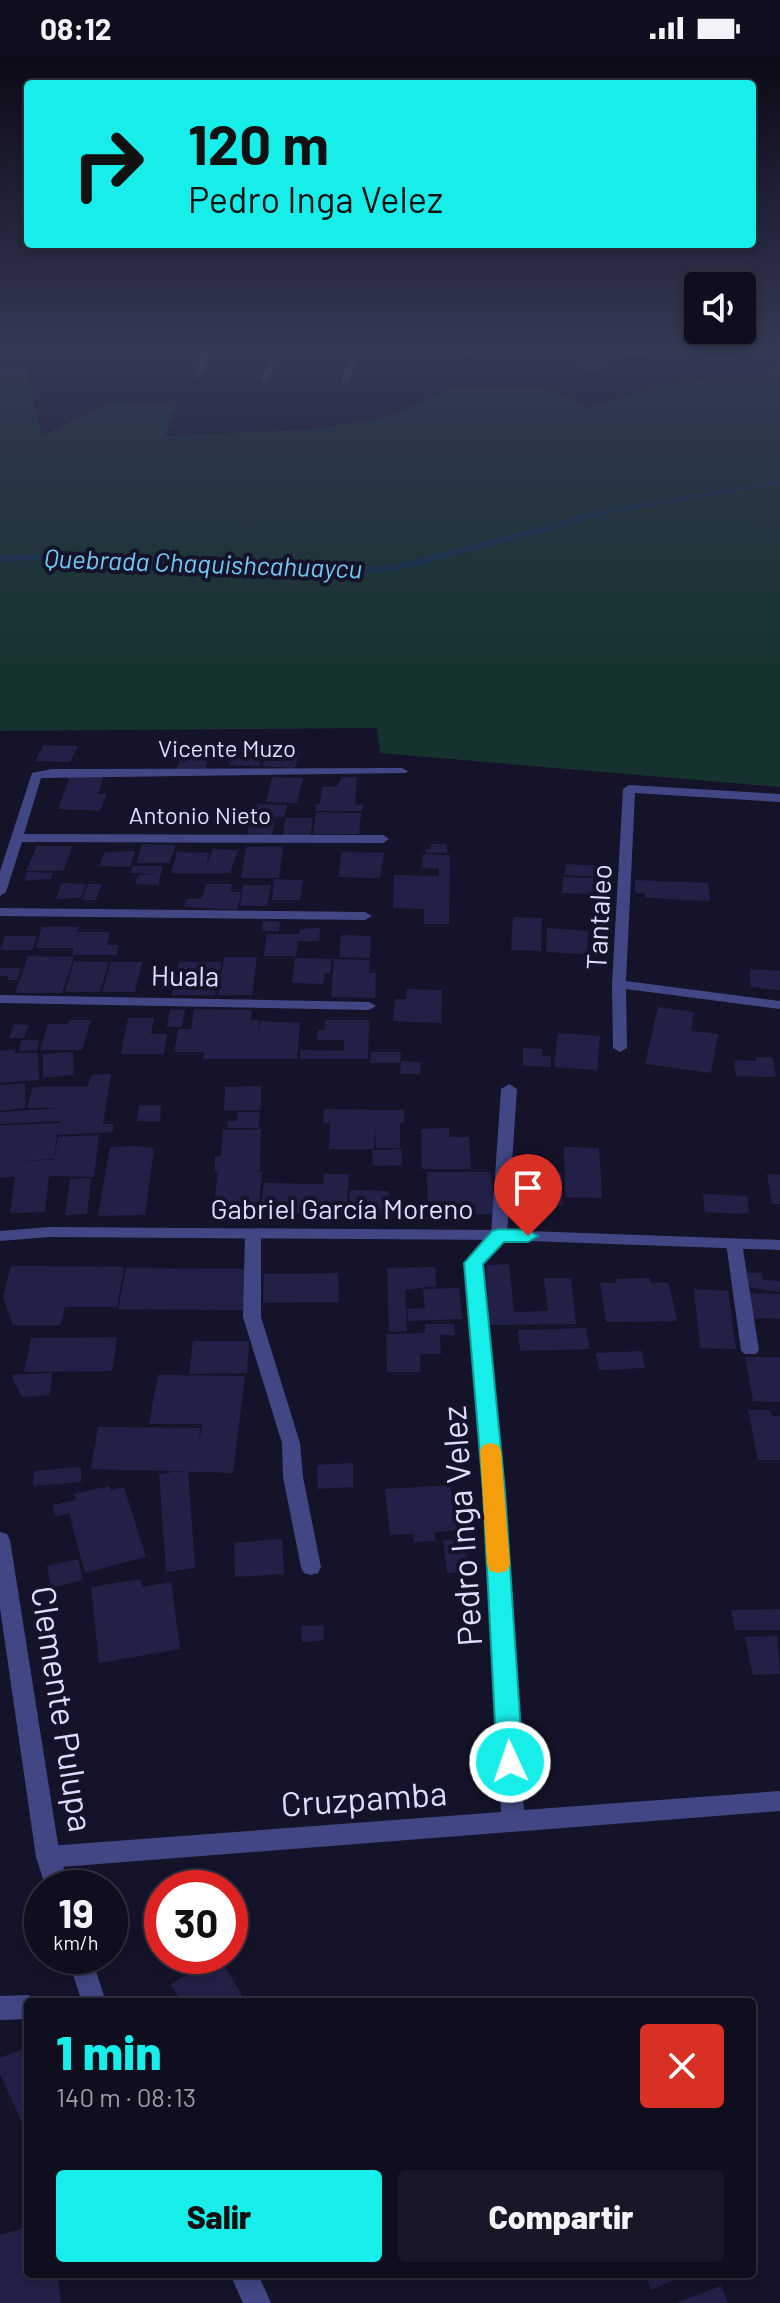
<!DOCTYPE html>
<html lang="es">
<meta charset="utf-8">
<style>
:root{--surface:#0f0e1f;--page:#181728;--text:#f1f3f6;--muted:#9b9ca4;--line:#2f2e3d;--accent:#17eee9}
body{margin:0;font-family:Barlow,sans-serif;background:var(--page);color:var(--text);height:100vh;display:flex;flex-direction:column;font-size:30px;white-space:nowrap}
*{box-sizing:border-box;margin:0}
p{font-size:26px;color:var(--muted)}
.icon{flex:none;width:44px;height:44px;fill:none;stroke:currentColor;stroke-width:2;stroke-linecap:round;stroke-linejoin:round}
.map{position:relative;flex:1;overflow:hidden}
.drawer{position:absolute;left:24px;top:1942px;width:732px;height:280px;display:flex;flex-direction:column;background:var(--surface);border-radius:8px;box-shadow:0 4px 12px #0003,0 0 0 2px var(--line)}
.drawer>*{flex:none}
.hud{position:absolute;left:24px;top:24px;width:732px;height:168px;border-radius:8px;box-shadow:0 4px 12px #0003,0 0 0 2px var(--line);background:#17eee9;color:#111;overflow:hidden}
.tools{position:absolute;left:684px;top:216px;display:grid;gap:16px}
.tools a{display:grid;place-items:center;width:72px;height:72px;border-radius:8px;background:var(--surface);box-shadow:0 4px 12px #0003,0 0 0 2px var(--line);font-size:40px}
.speed{position:absolute;left:24px;top:1814px;display:flex;gap:16px;font-size:40px;font-weight:700;text-align:center}
.speed>*{display:grid;place-content:center;width:104px;height:104px;border-radius:50%;background:var(--surface);box-shadow:0 4px 12px #0003,0 0 0 2px var(--line);line-height:1}
.speed small{font-size:20px;font-weight:400}
.speed .limit{border:12px solid #d22;background:#fff;color:#111}
.pin{position:absolute;display:grid;place-items:center;width:68px;height:68px;color:#fff;margin:-82px -34px;border-radius:50% 50% 50% 0;rotate:-45deg;box-shadow:0 0 8px #0007}
.pin .icon{rotate:45deg}
.me{position:absolute;width:88px;margin:-44px;rotate:357deg;stroke-linejoin:round;filter:drop-shadow(0 0 6px #0008)}
.turn{display:flex;align-items:center;gap:28px;height:168px;padding:0 32px;font-size:36px}
.turn .icon{width:104px;height:104px;stroke-width:2.5}
.turn b{display:block;font-size:56px;line-height:68px}
.round{display:grid;place-items:center;flex:none;width:84px;height:84px;border-radius:8px;background:var(--page)}
.overview{display:flex;align-items:center;justify-content:space-between;height:136px;padding:0 32px}
h1{font-size:48px;font-weight:800;line-height:60px;color:var(--accent)}
.action{display:flex;gap:16px;margin-top:auto;padding:16px 32px}
.action a{flex:1;height:92px;border-radius:8px;background:var(--accent);color:#111;font-size:32px;font-weight:800;line-height:92px;text-align:center}
.action a+a{background:var(--page);color:var(--text)}
.status{display:flex;justify-content:space-between;align-items:center;height:56px;padding:0 40px;background:var(--surface);direction:ltr}
.status svg{height:22px;fill:currentColor}
.map>svg:first-child{display:block}
.green{fill:#16322e}
.lines{fill:none;stroke-linecap:round;stroke-linejoin:round}
.stream-far1{stroke:#132f4c;stroke-width:4}
.stream{stroke:#132f4c;stroke-width:6}
.building{fill:#232048}
.minor{fill:#414784;fill-rule:evenodd}
.tertiary{fill:#414784;fill-rule:evenodd}
.route{fill:#17eee9;stroke:#0f9b97;stroke-width:2}
.slow{fill:#f59e0b}
.labels{text-anchor:middle;stroke-width:8;stroke-linejoin:round;paint-order:stroke}
.far-street-label{font-size:24px;fill:#ddddfd;stroke:#141329}
.far-water-label{font-size:26px;font-style:italic;fill:#73c8f5;stroke:#141329}
.street-label{font-size:28px;fill:#ddddfd;stroke:#141329}
.near-street-label{font-size:34px;fill:#ddddfd;stroke:#141329}
</style>
<div class="status"><b>08:12</b><svg viewBox="0 0 49 12"><path d="M0 12V9h3v3zM5 12V6h3v6zM10 12V3h3v9zM15 12V0h3v12zM26 1h20v11H26zM47 4h2v5h-2z"/></svg></div>
<div class="map">
<svg width="780" height="2247" viewBox="0 0 780 2247">
<rect width="100%" height="100%" fill="#141329"/>
<path class="green" d="M780,294V731L380,697L377,672L0,675V312L27,313L41,380L109,347L177,350L165,380L316,373L392,360L450,332H548L588,352L660,329L773,313Z"/>
<g class="lines">
<path class="stream-far1" d="M576,464L605,456L780,426"/>
<path class="stream" d="M0,502L110,500L301,517H352L404,510L583,462"/>
</g>
<path class="building" d="M608,307L610,310L601,311L603,313L579,314L582,318H575L571,312H574L572,308Z
M44,689L78,690L70,706L35,705Z
M267,693L300,695L295,712L262,710Z
M183,695H211L205,713L177,712Z
M232,702L261,703L259,710L229,709Z
M70,720H104L98,738H107L100,755L58,753Z
M272,721L303,722L297,747L266,746Z
M342,721H357L355,749H363L362,755H315L316,748H320L322,731H337Z
M256,748L287,749L284,761L252,760Z
M316,756L361,757L359,778H313Z
M251,761L275,762L272,779L247,778Z
M285,762H313L310,780L283,779Z
M142,788L175,789L170,807H136Z
M431,788H447V797H426V793H431Z
M37,790H73L63,815H26Z
M246,791H283L279,822H241Z
M213,793L238,794L230,817H171L177,796L209,797L206,812Z
M135,795L130,811L99,810L105,796Z
M342,796L384,797L380,822L338,821Z
M423,798L450,799L449,868H424V853L393,852L394,819L439,820V813L422,812Z
M566,808L601,810V821L564,819Z
M133,810H163L158,829L135,828L138,819L156,818L130,817Z
M27,816L53,817L50,823L24,825Z
M563,821L593,822V838L562,837Z
M274,823L303,824L300,844H272Z
M635,824L708,827L710,845L645,842V837H635Z
M62,827L86,828L81,842L56,843Z
M88,828H102L96,844H82Z
M206,828H232L230,836H241L237,854L184,851L186,843H202Z
M243,829H271L267,850H240Z
M513,861L542,862L541,895L511,894Z
M263,865H280L279,875H262Z
M42,871H79L77,876H110L107,889H118L117,899H72L74,892H36Z
M320,872L319,885H298L296,900H264L267,878H299L300,873Z
M547,872L588,875L587,898L546,896Z
M341,879L371,880L370,902L339,901Z
M5,880H37L32,894H0Z
M28,900L74,901L62,937H15Z
M224,901H257L252,939H218Z
M295,902L332,903L330,918L325,917L323,928L292,927Z
M334,903L370,904L369,917H376L375,942L331,941Z
M74,905L109,906L100,936H65Z
M111,906H142L135,936H102Z
M179,906H221L215,939H172Z
M0,912H20L18,924H7L8,920H0Z
M750,913L780,915V934L750,931Z
M407,933L442,934L441,967L393,965L395,943H406Z
M658,951L694,956L691,975L718,978L711,1017L645,1008Z
M185,953L182,971H167L170,954Z
M194,953L252,954L251,964H259L257,984L260,965L300,967L297,1003H203L204,996H174L178,973H191Z
M128,962H154L151,978H167L164,998H121Z
M70,964H91L82,994H40L48,968H68Z
M325,964H369L368,1003H300L301,994L344,995V984H317L318,974H325Z
M14,968L29,969L24,982H9Z
M558,977L600,980L597,1014L554,1011Z
M21,984H39L37,994L19,995Z
M523,992L542,993V1000H551V1011L523,1010Z
M15,993V997H38L39,1024L0,1027V995Z
M73,996L74,1019L43,1022V998Z
M371,996H401L400,1007H370Z
M755,1001H772L776,1021L736,1020L734,1004L756,1005Z
M401,1005L421,1006L420,1018H400Z
M111,1018L103,1068H114L113,1076L57,1079L54,1103L16,1105L54,1104L58,1081L99,1079L94,1121L49,1120L45,1156L10,1157L15,1121H0V1069L60,1067V1065L0,1068V1056L62,1052H27L33,1031H88L91,1019Z
M25,1027V1052L0,1055V1029Z
M261,1030V1054L224,1055L225,1031Z
M139,1049H161L160,1065H137Z
M324,1053L404,1054V1067H400V1092H376L374,1067V1093H329L330,1067H323Z
M238,1056H260L259,1072H227L228,1065H237Z
M449,1072V1081H469L471,1113H422L421,1073Z
M261,1073L260,1115H249L262,1116L258,1156H213L218,1116H215V1101L221,1100L223,1074Z
M136,1090L154,1092L145,1159L98,1160L110,1091Z
M564,1091L599,1092L602,1142L565,1141Z
M402,1093V1109L373,1110L372,1094Z
M507,1114L562,1116L563,1150L507,1148Z
M427,1116H490L497,1158L428,1159Z
M324,1118H349L346,1158L260,1156L264,1127L323,1128Z
M767,1118L780,1119V1148H772Z
M91,1122L87,1158L65,1159L70,1123Z
M350,1134L389,1135L388,1158L348,1157Z
M703,1138L747,1140L749,1158L705,1156Z
M509,1208L514,1256L548,1255L544,1222H571L576,1268L489,1269L486,1209Z
M11,1210L124,1211L117,1251H65L61,1269H13L3,1241Z
M435,1211L436,1230L405,1234L407,1275L389,1276L387,1212Z
M126,1212L251,1213L247,1254L118,1253Z
M740,1216L762,1217L763,1224L780,1225V1236L742,1230Z
M338,1217L339,1246L263,1247L264,1218Z
M650,1222L651,1227H669L677,1265L606,1266L600,1227H616L615,1223Z
M459,1232L462,1263L408,1265L407,1253L425,1252L423,1233Z
M694,1233L728,1235L736,1293L700,1292Z
M749,1237L780,1238V1263L752,1262Z
M425,1268H454L455,1279H440L441,1298H420V1316H387L386,1278L425,1277Z
M586,1272L590,1293L520,1295L518,1274Z
M117,1281L112,1315L24,1316L31,1282Z
M193,1285H249L247,1317L189,1318Z
M642,1295L645,1312L599,1314L596,1297Z
M745,1301H780V1346L753,1345Z
M52,1317L50,1339L22,1341L11,1319Z
M158,1319L245,1320L233,1417L91,1413L98,1371L200,1372L199,1388L202,1368H149Z
M748,1354H770L772,1360H780V1404H758Z
M353,1407V1431L318,1433L317,1409Z
M81,1411V1426L33,1430L34,1415Z
M188,1414L195,1512L166,1516L159,1418Z
M450,1429L457,1474L434,1476L435,1485L414,1486L413,1478L390,1479L385,1433Z
M109,1430L111,1434L124,1431L146,1501L85,1517L69,1457L55,1461L53,1449L76,1444L74,1438Z
M282,1483L284,1518L235,1521L234,1487Z
M465,1483L469,1516L447,1517L443,1484Z
M78,1503L83,1524L51,1532L47,1510Z
M141,1523L142,1531L171,1526L180,1593L99,1607L91,1531Z
M780,1553V1574H735L731,1554Z
M323,1569L324,1584L302,1586L301,1570Z
M777,1580L780,1618L753,1619L745,1581Z
M219,1900L246,1946H181L171,1928Z
M28,1991V2080L0,2018V2002Z
M28,2171V2218H57L61,2247H0V2179Z
M644,2218H685L652,2234Z
M721,2230L728,2247H676Z"/>
<g class="lines">
<path class="minor" d="M205,294H212L201,320L194,322Z
M270,294H277L269,325L265,327L261,325Z
M350,294H357L350,325L346,327L342,325Z
M437,294L486,299L668,296L672,298L668,300L486,303Z
M402,712L408,715L406,717L41,722L24,778L383,779L389,783L383,787L22,786L6,836L0,840V815L32,717L52,713Z
M629,729L780,738V746L635,737L626,925L780,945V953L626,933L627,992L620,996L613,992L612,928L623,733Z
M0,852L365,856L372,860L365,864L0,860Z
M0,939L369,946L376,950L369,954L0,947Z
M509,1028L517,1033L507,1179L483,1208L504,1435L524,1754L780,1735V1755L48,1812L40,1809L36,1801L40,1793L48,1790L501,1756L484,1435L466,1207L491,1178L501,1033Z
M253,1174L261,1179V1261L300,1387L303,1421L321,1511L318,1517L311,1519L304,1517L301,1511L283,1421L282,1387L243,1261L245,1179Z
M734,1182L742,1187L759,1294L756,1298H744L741,1294L726,1187Z
M28,1939L37,1942L38,1946H28V1963L0,1964V1940Z"/>
<path class="tertiary" d="M50,1171L499,1174L780,1184V1194L499,1184L50,1181L0,1185V1175Z
M0,1476L7,1478L10,1484L60,1801L70,1832H46L36,1801L0,1552Z
M67,1900H91L106,1946H82Z
M230,2218H258L271,2247H243Z"/>
</g>
<linearGradient id="sky" x2="0" y2="1"><stop stop-color="#0b0a17"/><stop offset="0.48" stop-color="#343954"/><stop offset="1" stop-color="#343954" stop-opacity="0"/></linearGradient>
<rect width="780" height="609" fill="url(#sky)"/>
<path class="route" d="M499,1173L528,1174L538,1180L528,1186H504L483,1208L505,1435L523,1706L519,1714L510,1717L501,1714L497,1706L483,1435L464,1207L492,1175Z"/>
<path class="slow" d="M491,1387L498,1389L501,1395L510,1508L507,1515L498,1517L490,1515L487,1508L480,1395L483,1389Z"/>
<g class="labels">
<g class="far-street-label">
<text x="227" y="701">Vicente Muzo</text>
<text x="200" y="768">Antonio Nieto</text>
</g>
<g class="far-water-label">
<text transform="translate(203 508) rotate(2)" y="9">Quebrada Chaquishcahuaycu</text>
</g>
<g class="street-label">
<text transform="translate(599 861) rotate(-87)" y="10">Tantaleo</text>
<text transform="translate(185 920) rotate(1)" y="10">Huala</text>
<text x="342" y="1163">Gabriel García Moreno</text>
</g>
<g class="near-street-label">
<text transform="translate(462 1470) rotate(-94)" y="12">Pedro Inga Velez</text>
<text transform="translate(62 1653) rotate(81)" y="12">Clemente Pulupa</text>
<text transform="translate(364 1743) rotate(-4)" y="12">Cruzpamba</text>
</g>
</g>
</svg>
<div class="tools">
<a><svg class="icon" aria-label="sound" viewBox="0 0 24 24"><path d="M4 9h4l5-4v14l-5-4H4zM17 9q2 3 0 6"/></svg></a>
</div>
<div class="speed"><div>19<small>km/h</small></div><div class="limit">30</div></div>
<div class="pin" style="left:528px;top:1180px;background:#d93025"><svg class="icon" aria-label="arrive" viewBox="0 0 24 24"><path d="M6 21V4h12l-3 4 3 4H6"/></svg></div>
<svg class="me" style="left:510px;top:1706px" viewBox="-20 -20 40 40"><circle r="17" fill="#17eee9" stroke="#fff" stroke-width="3"/><path d="M0-11L8 9 0 5-8 9z" fill="#fff"/></svg>
<div class="hud">
<div class="turn"><svg class="icon" aria-label="right" viewBox="0 0 24 24"><path d="M7 20v-9h11M14 6l5 5-5 5"/></svg><div><b>120 m</b>Pedro Inga Velez</div></div>
</div>
<section class="drawer">
<div class="overview"><div><h1>1 min</h1><p>140 m · 08:13</p></div><a class="round" style="background:#d93025;color:#fff"><svg class="icon" aria-label="close" viewBox="0 0 24 24"><path d="M6 6l12 12M18 6L6 18"/></svg></a></div>
<div class="action"><a>Salir</a><a>Compartir</a></div>
</section>
</div>
